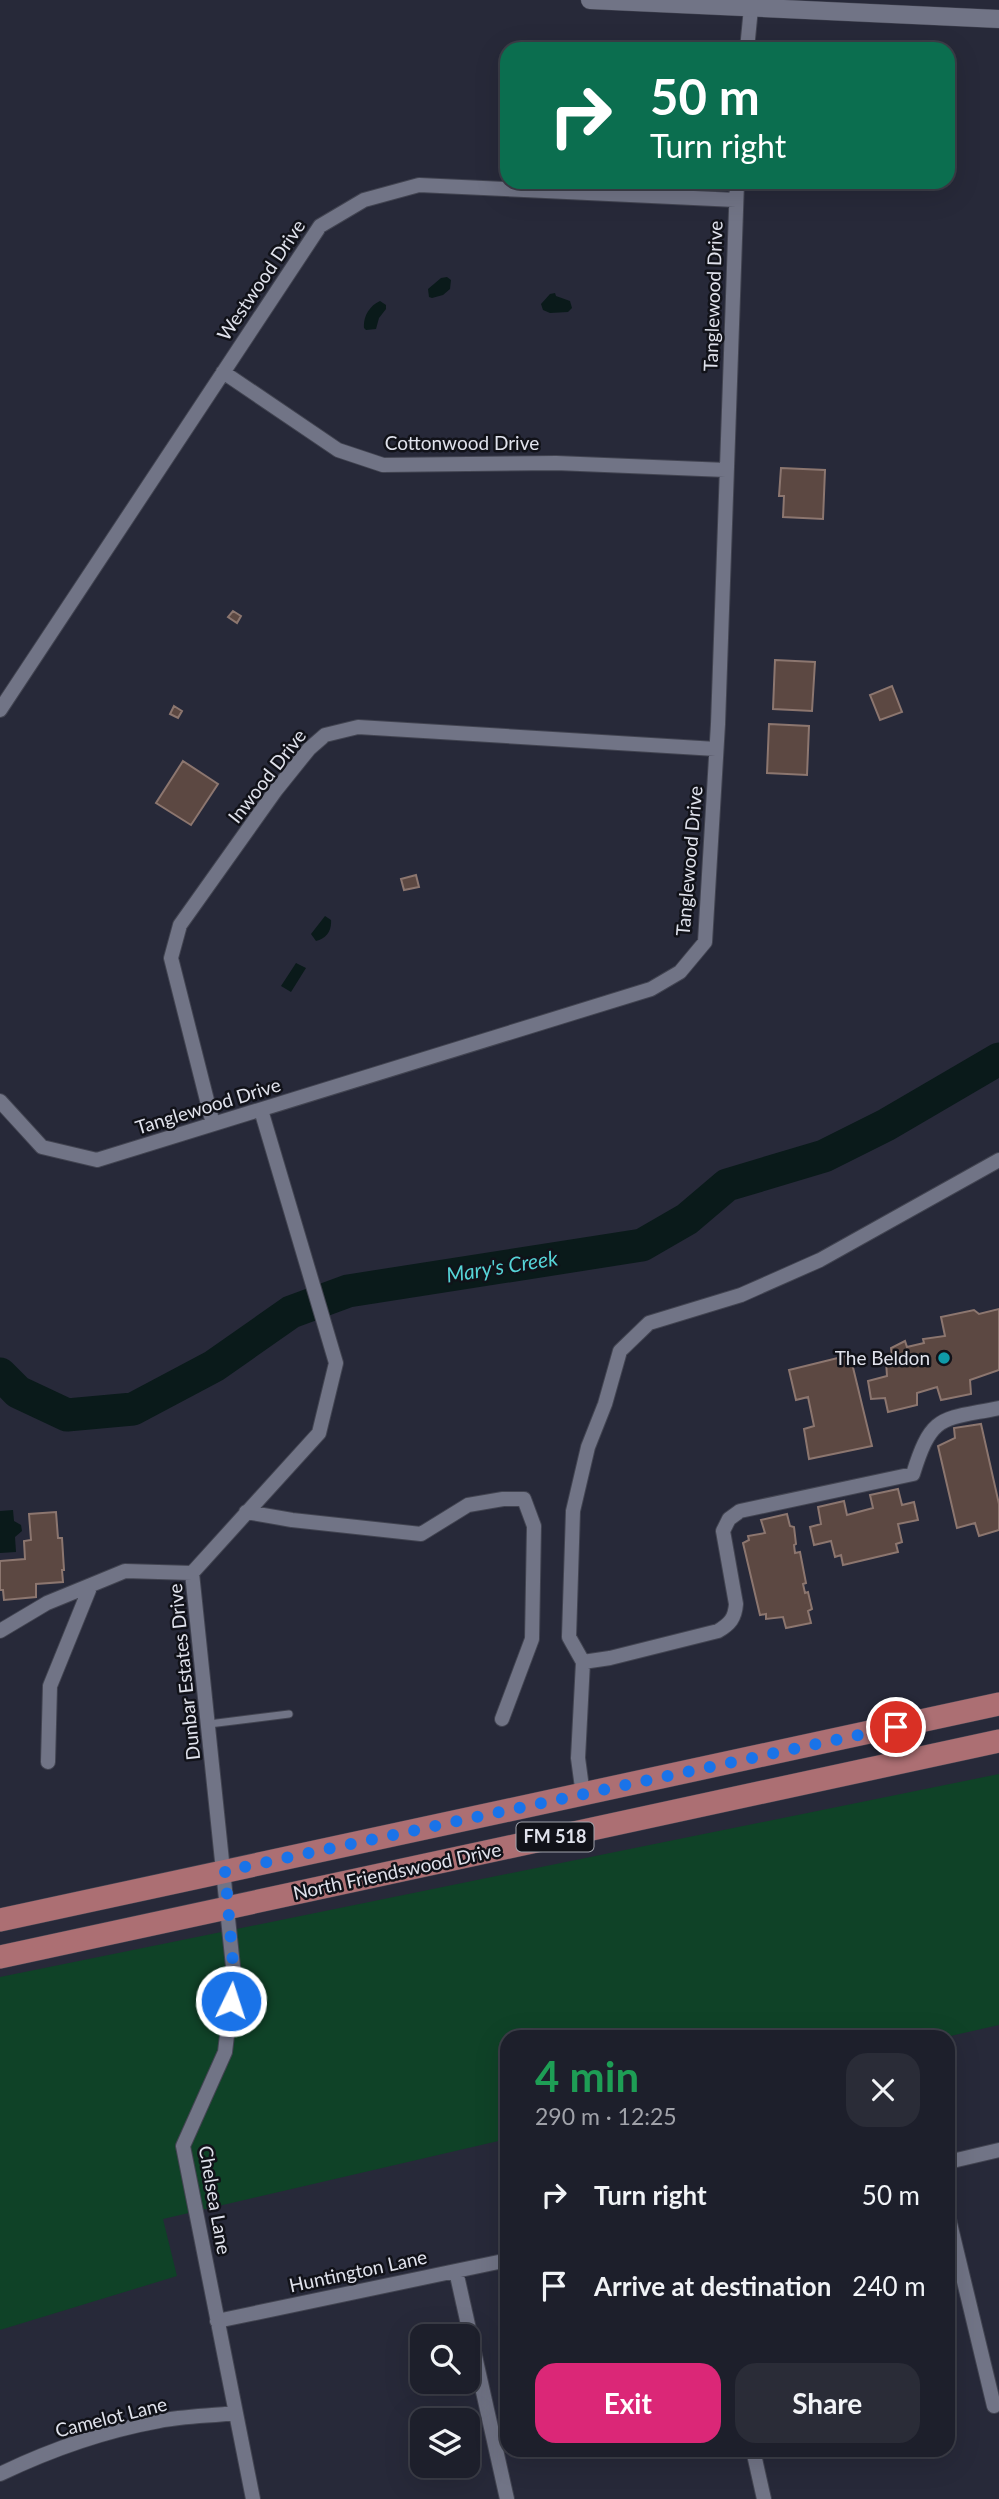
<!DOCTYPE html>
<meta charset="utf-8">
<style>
:root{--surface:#1d1f2b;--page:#2a2c37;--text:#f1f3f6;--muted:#a0a2a9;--line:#3b3d47;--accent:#db2777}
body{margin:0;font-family:Lato,sans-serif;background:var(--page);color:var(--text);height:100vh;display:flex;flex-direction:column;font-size:26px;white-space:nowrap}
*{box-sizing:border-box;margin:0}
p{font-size:23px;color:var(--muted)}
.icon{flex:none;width:38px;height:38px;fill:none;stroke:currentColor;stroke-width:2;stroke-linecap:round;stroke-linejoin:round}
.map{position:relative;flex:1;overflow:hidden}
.side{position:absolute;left:500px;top:2030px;width:455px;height:427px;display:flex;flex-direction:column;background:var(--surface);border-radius:21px;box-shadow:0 7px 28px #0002,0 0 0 2px var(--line)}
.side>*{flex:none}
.guide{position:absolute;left:500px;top:42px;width:455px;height:147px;border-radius:21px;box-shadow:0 7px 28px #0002,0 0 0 2px var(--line);background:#0b6e4f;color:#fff;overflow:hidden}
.fabs{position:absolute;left:410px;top:2324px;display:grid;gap:14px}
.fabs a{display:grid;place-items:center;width:70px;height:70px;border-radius:14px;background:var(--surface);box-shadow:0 7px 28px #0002,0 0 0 2px var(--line);font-size:35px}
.pin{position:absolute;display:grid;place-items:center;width:60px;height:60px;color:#fff;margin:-30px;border:4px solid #fff;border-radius:50%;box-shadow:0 2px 7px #0007}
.me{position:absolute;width:77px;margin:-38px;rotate:4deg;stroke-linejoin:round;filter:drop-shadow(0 0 5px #0008)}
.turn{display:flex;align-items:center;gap:24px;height:147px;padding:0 35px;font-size:32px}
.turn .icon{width:91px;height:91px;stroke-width:2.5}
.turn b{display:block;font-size:49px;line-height:60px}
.round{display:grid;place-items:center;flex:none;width:74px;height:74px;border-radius:21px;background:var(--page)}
.summary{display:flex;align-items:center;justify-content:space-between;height:119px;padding:0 35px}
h1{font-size:42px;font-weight:700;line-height:52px;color:#1e9e55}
.action{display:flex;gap:14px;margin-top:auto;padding:14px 35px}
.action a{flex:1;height:80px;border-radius:21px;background:var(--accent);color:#fff;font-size:28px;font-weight:700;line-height:80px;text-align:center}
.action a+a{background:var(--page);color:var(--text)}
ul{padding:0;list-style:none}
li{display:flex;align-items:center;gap:21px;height:91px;padding:0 35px}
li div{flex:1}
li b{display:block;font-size:26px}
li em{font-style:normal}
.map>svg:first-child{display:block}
.green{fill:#0f4227}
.water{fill:#0a1a1a}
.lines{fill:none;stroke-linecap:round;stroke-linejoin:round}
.river{stroke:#0a1a1a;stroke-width:33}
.building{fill:#5c4842;stroke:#8c766f;stroke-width:2}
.service-casing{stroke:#424451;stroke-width:9}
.minor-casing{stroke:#424451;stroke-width:16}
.tertiary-casing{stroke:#424451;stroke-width:19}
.primary-casing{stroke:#424451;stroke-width:24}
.service{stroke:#717486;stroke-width:7}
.minor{stroke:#717486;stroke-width:14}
.tertiary{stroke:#717486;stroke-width:18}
.primary{stroke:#ac6f73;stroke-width:23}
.route{stroke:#1a73e8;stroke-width:12;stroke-dasharray:0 21.6}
.culture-dot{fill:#0f9aa8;stroke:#111219;stroke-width:2.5}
.labels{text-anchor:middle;stroke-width:5;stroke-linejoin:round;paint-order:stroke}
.shield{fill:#111219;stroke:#a2a4ad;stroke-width:2}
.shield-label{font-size:18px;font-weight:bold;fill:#e0e2ec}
.street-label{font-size:19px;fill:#e0e2ec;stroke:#111219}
.poi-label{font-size:19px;fill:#e0e2ec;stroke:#111219;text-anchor:end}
.water-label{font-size:21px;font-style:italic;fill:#56d4d7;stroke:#111219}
</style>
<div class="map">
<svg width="999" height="2499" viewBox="0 0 999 2499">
<rect width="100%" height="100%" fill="#272939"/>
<path class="green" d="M999,1774V2025L946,2037H508L507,2139L163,2219L177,2276L0,2330V1977Z"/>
<path class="water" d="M447,277L451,280L450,289L443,295L432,298L429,297L428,289L441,278Z
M555,293L556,296L570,301L572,308L568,312L550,313L543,310L541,304L550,294Z
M380,301L386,305V309L379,318L376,329L366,330L364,328C363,317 369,306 380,301Z
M325,916L331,920C332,931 326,939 316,941L311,934Z
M296,963L306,968L291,992L281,986Z
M13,1510L14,1521L21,1525L22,1531L15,1537L16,1552L0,1553V1511Z"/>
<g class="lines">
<path class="river" d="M0,1374L18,1392L67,1415L133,1409L214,1366L291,1312L348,1291L642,1245L687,1219L727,1185L824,1156L886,1125L999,1059"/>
</g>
<path class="building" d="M781,468L825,470L823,519L783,517L784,496H779Z
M233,611L241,616L237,623L228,617Z
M775,660L815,662L812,711L773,709Z
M892,686L902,712L880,720L870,695Z
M174,706L182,711L178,718L170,714Z
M769,724L809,726L807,775L767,773Z
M183,761L218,784L191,825L156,803Z
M416,875L419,887L404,890L401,879Z
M999,1309V1370L970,1380L971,1394L941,1400L937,1387L917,1393V1405L888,1412L885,1398L871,1399L868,1381L887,1376L886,1361L892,1356L891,1348L905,1341L907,1347L924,1343L923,1339L945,1336L941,1317L974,1310L979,1314Z
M850,1355L872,1446L809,1459L804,1429L814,1426L808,1397L796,1400L789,1370Z
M981,1424L999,1504V1530L979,1536L975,1523L957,1528L938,1446L955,1438L954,1428Z
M898,1489L902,1505L914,1502L918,1520L898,1524L902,1542L896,1544L898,1552L843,1565L841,1555L835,1557L831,1541L814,1545L810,1527L821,1524L818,1507L844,1501L847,1515L873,1508L870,1495Z
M56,1512L58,1538H62L64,1570H62L63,1582L36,1584V1597L4,1600L3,1590H0V1561L25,1559L24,1541L31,1540L29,1514Z
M787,1514L790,1526L794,1527L796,1544L794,1545L795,1553L800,1552L806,1583L803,1584L805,1593L808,1592L812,1609L808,1611L811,1623L786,1628L783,1617L766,1619V1614L760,1615L743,1543L749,1540L748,1536L765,1533L761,1520Z"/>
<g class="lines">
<defs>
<path id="service" d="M209,1724L289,1714"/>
<path id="minor" d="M747,49L751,8
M223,372L338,450L383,465L556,463L726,470
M0,710L320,226L364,200L419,185L736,200
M0,1101L42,1147L97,1160L651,989L680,972L705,942L718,724L737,182
M213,1124L171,958L180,925L276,790L309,749L325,735L358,727L716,749
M246,1512L292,1520L421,1534L468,1505L503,1499H524L534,1526L532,1639L502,1719
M0,1631L47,1603L91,1585
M583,1662L610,1658L718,1631C730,1624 735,1618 736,1604L723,1531L729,1519L740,1511L913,1474C932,1413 941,1420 999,1408
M48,1762L50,1686L91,1585L125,1571L192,1573
M583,1795L578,1758L583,1662L569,1637L573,1511L588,1447L605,1404L620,1351L649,1323L741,1295L820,1260L999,1160
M948,2162L999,2150
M948,2215L994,2406
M456,2271L507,2499
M217,2321L508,2260
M753,2450L764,2499
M0,2474C50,2450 104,2431 159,2421C184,2416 210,2416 235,2413
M253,2499L183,2146L225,2052L234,1976L192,1573L319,1433L336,1363L261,1110"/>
<path id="tertiary" d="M590,0L999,19"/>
<path id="primary" d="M0,1920L999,1704
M0,1957L999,1741"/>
</defs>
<use href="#service" class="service-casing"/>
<use href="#minor" class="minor-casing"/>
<use href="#tertiary" class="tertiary-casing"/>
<use href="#primary" class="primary-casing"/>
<use href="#service" class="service"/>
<use href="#minor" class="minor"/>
<use href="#tertiary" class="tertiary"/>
<use href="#primary" class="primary"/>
</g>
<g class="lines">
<path class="route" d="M231,2001L234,1976L225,1871L896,1727"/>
</g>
<circle class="culture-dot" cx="944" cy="1358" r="7"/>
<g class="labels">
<rect class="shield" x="516.5" y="1822.5" width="77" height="29" rx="5"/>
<g class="shield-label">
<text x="555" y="1843">FM 518</text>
</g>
<g class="street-label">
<text transform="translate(261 280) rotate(-56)" y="7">Westwood Drive</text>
<text transform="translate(713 296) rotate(-88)" y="7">Tanglewood Drive</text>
<text x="462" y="450">Cottonwood Drive</text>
<text transform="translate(267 776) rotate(-52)" y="7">Inwood Drive</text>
<text transform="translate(689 861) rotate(-85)" y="7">Tanglewood Drive</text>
<text transform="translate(208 1106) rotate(-17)" y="7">Tanglewood Drive</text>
<text transform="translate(184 1672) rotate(-96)" y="7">Dunbar Estates Drive</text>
<text transform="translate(397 1871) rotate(-12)" y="7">North Friendswood Drive</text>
<text transform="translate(215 2200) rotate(80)" y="7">Chelsea Lane</text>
<text transform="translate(358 2271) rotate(-12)" y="7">Huntington Lane</text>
<text transform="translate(111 2417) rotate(-14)" y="7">Camelot Lane</text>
</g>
<g class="poi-label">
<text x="930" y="1365">The Beldon</text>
</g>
<g class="water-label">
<text transform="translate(502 1267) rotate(-9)" y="7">Mary's Creek</text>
</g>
</g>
</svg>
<div class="fabs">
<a><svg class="icon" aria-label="search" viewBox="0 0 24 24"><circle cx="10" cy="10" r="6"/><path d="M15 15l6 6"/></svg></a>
<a><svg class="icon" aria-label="layers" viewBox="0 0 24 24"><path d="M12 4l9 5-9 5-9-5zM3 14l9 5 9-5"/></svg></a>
</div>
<div class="pin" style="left:896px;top:1727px;background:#d93025"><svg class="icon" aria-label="arrive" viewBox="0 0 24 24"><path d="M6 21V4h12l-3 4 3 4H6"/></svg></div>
<svg class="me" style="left:231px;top:2001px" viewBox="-20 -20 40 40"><circle r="17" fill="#1a73e8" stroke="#fff" stroke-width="3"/><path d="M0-11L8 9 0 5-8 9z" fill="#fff"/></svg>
<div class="guide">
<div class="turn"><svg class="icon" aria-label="right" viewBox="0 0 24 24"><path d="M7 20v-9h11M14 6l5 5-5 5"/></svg><div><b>50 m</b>Turn right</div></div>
</div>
<section class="side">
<div class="summary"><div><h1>4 min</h1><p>290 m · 12:25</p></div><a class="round"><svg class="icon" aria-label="close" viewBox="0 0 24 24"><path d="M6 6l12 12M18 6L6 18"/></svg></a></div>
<ul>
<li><svg class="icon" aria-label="right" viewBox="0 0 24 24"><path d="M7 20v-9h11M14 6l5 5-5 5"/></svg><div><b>Turn right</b></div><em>50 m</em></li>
<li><svg class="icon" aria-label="arrive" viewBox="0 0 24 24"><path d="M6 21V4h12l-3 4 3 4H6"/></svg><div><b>Arrive at destination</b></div><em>240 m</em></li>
</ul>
<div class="action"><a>Exit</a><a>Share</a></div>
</section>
</div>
